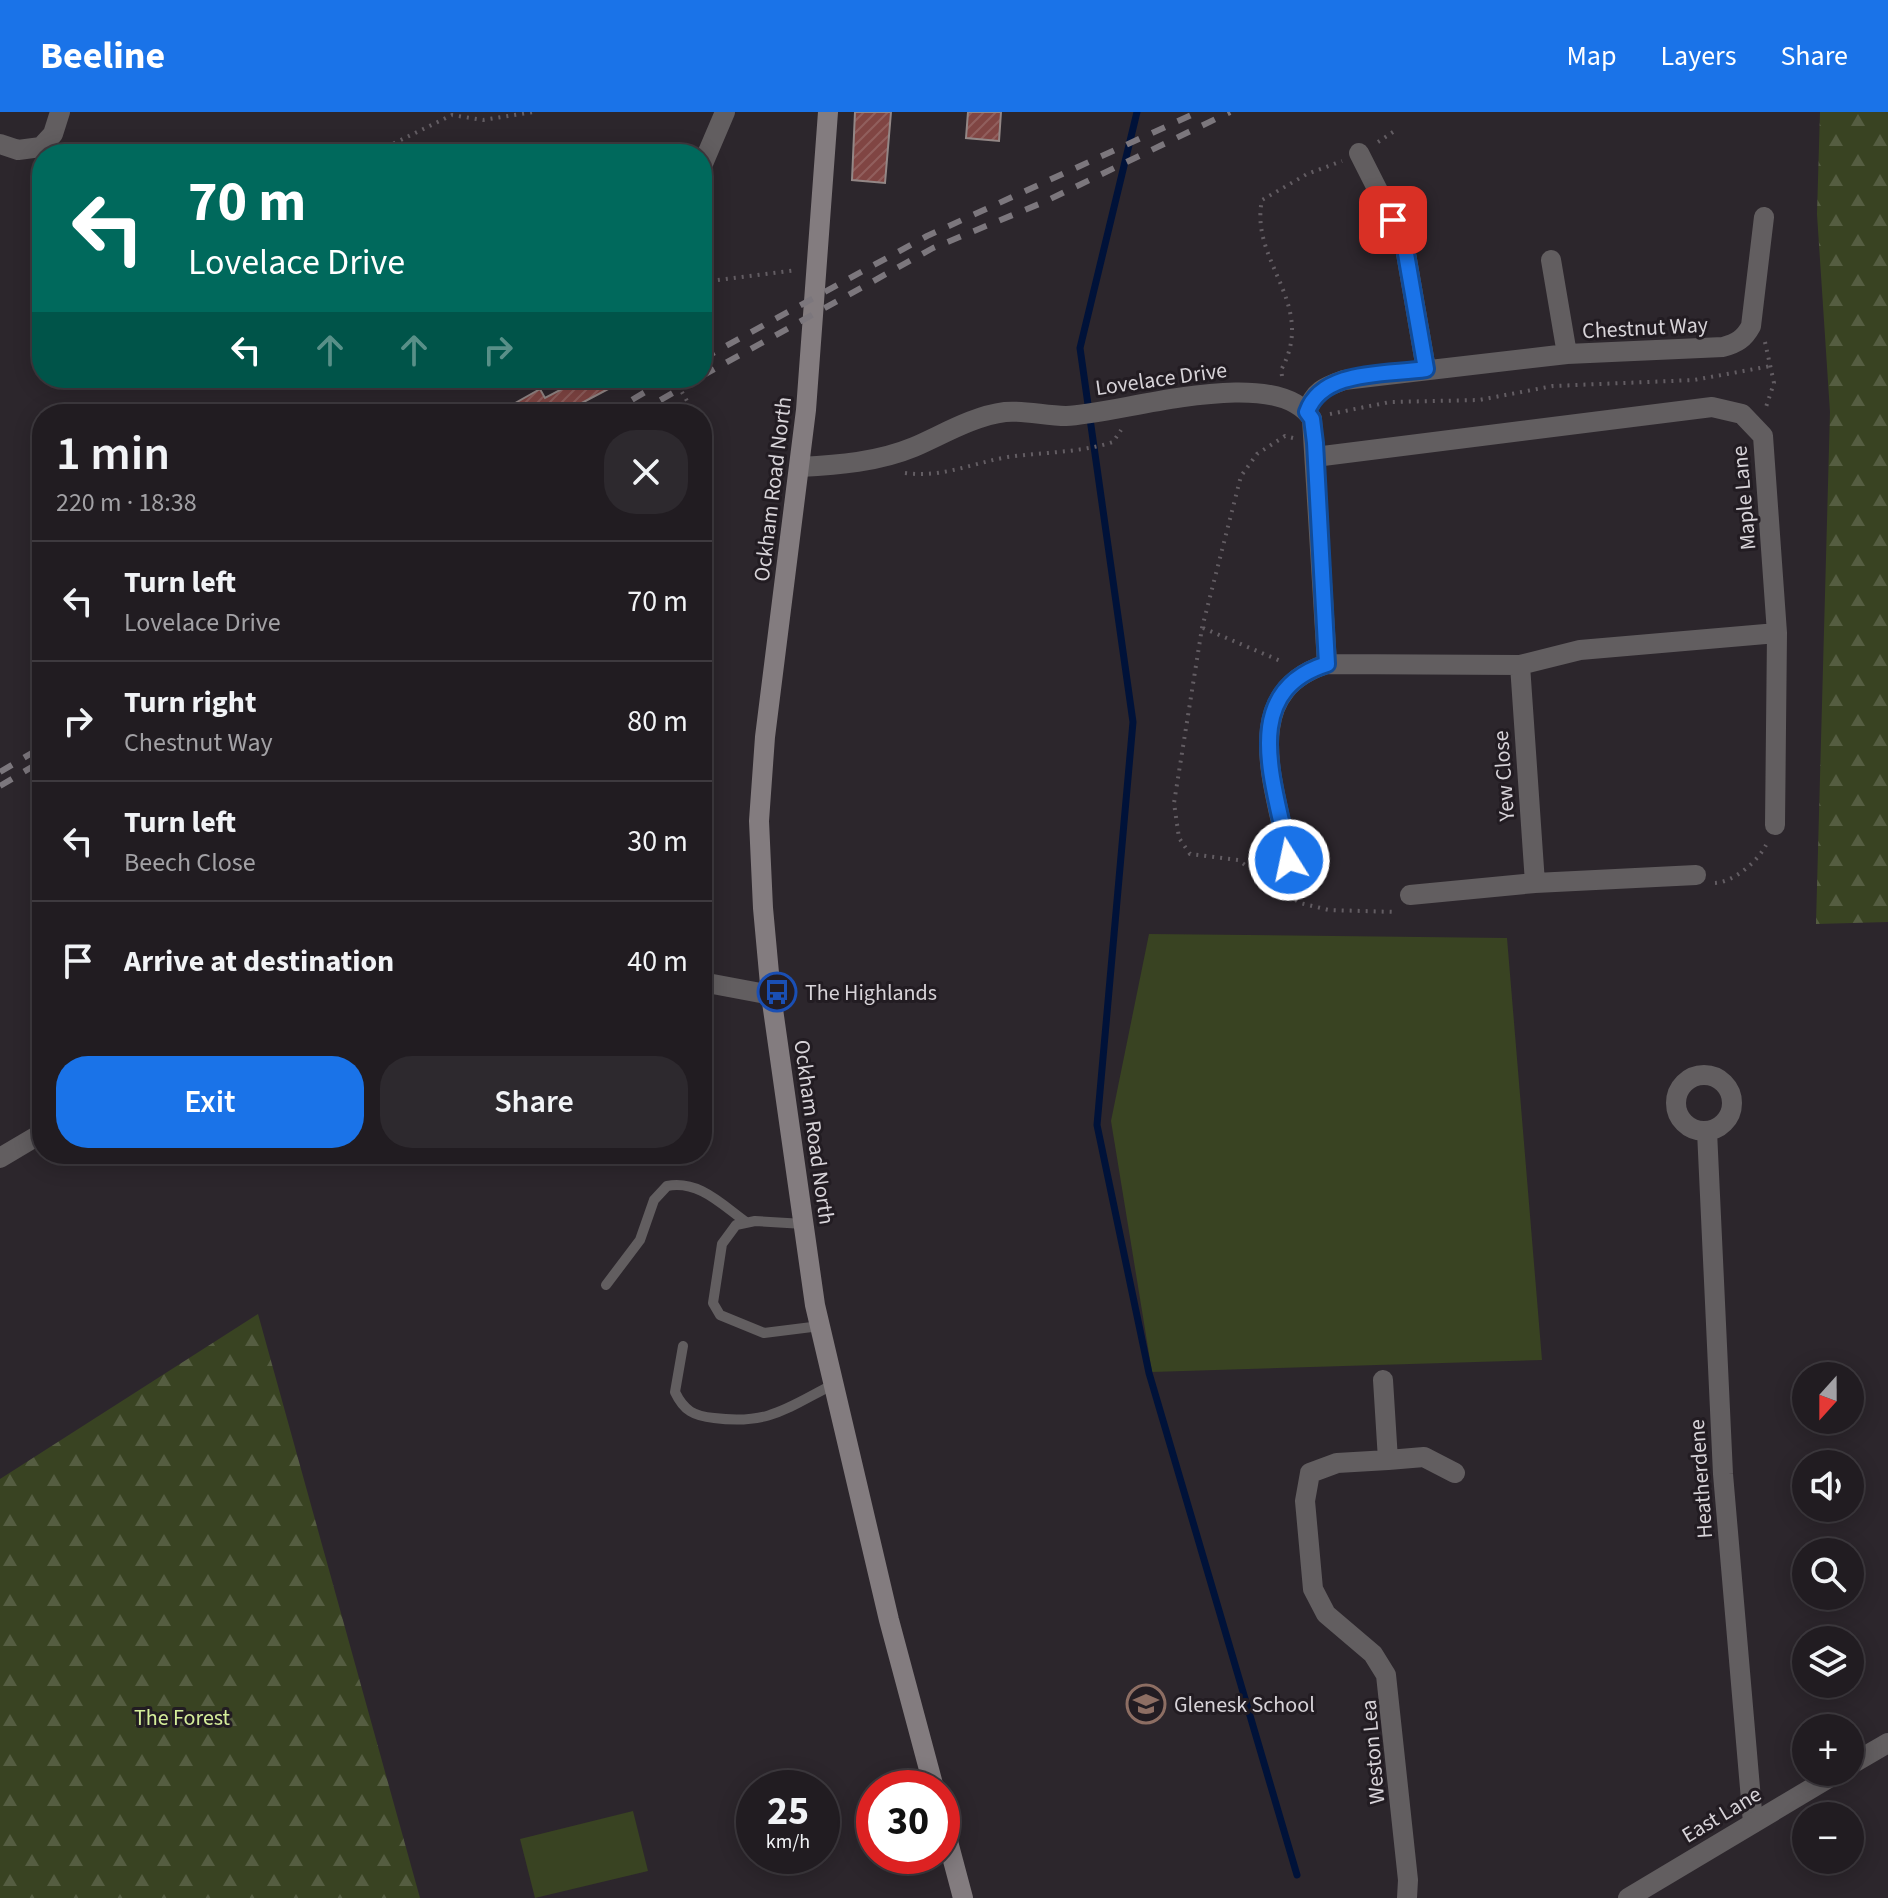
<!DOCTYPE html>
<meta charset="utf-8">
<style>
:root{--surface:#211c21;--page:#2d292e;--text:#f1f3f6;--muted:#a2a1a5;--line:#3e3a3f;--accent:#1a73e8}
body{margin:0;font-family:"Source Sans 3",sans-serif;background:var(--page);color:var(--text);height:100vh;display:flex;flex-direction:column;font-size:30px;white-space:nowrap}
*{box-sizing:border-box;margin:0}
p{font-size:26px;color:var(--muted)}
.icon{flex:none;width:44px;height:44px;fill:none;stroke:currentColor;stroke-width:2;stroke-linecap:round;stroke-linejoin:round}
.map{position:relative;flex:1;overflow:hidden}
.sheet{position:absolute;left:32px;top:292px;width:680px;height:760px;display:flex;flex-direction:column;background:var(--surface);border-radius:32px;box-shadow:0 4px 20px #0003,0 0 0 2px var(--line)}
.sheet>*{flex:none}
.top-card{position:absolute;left:32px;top:32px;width:680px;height:244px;border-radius:32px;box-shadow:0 4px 20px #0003,0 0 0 2px var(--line);background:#00695c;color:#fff;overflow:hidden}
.needle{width:52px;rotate:201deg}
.buttons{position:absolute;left:1792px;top:1250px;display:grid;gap:16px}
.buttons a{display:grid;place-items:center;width:72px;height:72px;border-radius:50%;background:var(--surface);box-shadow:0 4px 20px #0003,0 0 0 2px var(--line);font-size:40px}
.speed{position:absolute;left:736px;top:1658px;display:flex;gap:16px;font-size:40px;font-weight:700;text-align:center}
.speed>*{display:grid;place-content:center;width:104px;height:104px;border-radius:50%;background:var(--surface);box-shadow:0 4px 20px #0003,0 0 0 2px var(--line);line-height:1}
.speed small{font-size:20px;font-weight:400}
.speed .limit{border:12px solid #d22;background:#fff;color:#111}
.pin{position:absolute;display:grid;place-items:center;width:68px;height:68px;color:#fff;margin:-34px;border-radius:16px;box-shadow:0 4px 12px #0006}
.me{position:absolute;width:88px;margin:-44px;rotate:350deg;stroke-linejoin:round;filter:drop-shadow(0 0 6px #0008)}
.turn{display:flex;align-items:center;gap:28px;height:168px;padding:0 24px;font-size:36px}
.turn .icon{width:104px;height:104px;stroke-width:2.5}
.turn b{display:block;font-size:56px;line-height:68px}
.lanes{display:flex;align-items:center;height:76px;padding:0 24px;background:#0003;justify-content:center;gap:40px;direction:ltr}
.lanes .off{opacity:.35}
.round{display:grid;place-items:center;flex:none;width:84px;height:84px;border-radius:32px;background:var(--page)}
.headline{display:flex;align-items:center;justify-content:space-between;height:136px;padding:0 24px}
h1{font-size:48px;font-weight:600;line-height:60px}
.action{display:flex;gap:16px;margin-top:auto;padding:16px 24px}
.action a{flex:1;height:92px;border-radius:32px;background:var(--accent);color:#fff;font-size:32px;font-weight:600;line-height:92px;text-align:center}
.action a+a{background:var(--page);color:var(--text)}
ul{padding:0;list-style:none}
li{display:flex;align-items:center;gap:24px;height:120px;padding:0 24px;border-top:2px solid var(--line)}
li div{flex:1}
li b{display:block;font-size:30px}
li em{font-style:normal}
header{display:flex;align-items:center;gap:48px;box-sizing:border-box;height:112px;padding:0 40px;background:var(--accent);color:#fff}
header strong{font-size:38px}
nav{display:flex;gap:44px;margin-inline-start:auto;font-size:28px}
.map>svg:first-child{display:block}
.forest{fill:url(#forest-firs)}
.park{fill:#394322}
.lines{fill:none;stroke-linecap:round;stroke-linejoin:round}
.stream{stroke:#001239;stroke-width:7}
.building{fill:url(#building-hatch);stroke:#938786;stroke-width:2}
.path{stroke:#635d63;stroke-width:4;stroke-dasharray:2 6;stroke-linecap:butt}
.service{stroke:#625e60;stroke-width:10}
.minor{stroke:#625e60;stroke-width:20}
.tertiary{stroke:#625e60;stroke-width:20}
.secondary{stroke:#837c7f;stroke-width:20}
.rail{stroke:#7c777d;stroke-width:6;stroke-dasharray:14 14;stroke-linecap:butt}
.route-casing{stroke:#114b97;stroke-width:20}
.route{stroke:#1a73e8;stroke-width:14}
.labels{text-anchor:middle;stroke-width:6;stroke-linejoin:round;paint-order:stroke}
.street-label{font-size:22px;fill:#d7d3d8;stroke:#221c22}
.poi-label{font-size:22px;fill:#d7d3d8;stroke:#221c22;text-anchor:start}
.park-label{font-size:22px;fill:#d5ee9a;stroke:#221c22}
</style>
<header>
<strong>Beeline</strong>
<nav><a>Map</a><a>Layers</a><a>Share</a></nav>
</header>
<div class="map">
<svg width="1888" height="1786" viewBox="0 0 1888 1786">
<defs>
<pattern id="forest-firs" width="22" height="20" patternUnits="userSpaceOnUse" patternTransform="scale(2)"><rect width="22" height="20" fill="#394322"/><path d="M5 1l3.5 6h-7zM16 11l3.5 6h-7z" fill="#555d41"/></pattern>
<pattern id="building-hatch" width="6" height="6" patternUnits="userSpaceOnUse" patternTransform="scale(2)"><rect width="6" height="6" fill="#804543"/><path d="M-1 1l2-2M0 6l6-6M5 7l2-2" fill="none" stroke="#915f5d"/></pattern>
</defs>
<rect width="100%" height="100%" fill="#2c262c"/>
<path class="forest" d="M1820,0H1888V810L1816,812L1830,300L1817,102Z
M258,1202L420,1786H0V1367Z"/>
<path class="park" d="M1149,822L1507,826L1542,1248L1152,1260L1111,1009Z
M633,1699L648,1759L535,1786L520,1727Z"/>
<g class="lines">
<path class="stream" d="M1137,0L1080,236L1133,610L1097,1013L1149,1261L1297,1763"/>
</g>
<path class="building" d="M855,0H891L885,71L852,68Z
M968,0H1001L999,29L966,26Z
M583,266H629L561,302H496L540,277L545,286Z"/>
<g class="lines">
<path class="path" d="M1378,30L1393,20
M372,42L452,3L483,8L533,0
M702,170L797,158
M1765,230L1774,271L1765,298
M1282,264L1281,258C1318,192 1249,150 1262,88L1307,62L1342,49
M674,266L691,296
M1330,302L1390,290L1479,288L1553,274L1694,268L1771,254
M1293,326L1285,324L1257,342L1241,364L1202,516L1174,691L1179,726L1190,742L1238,748L1300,791L1329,798L1396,800
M905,361C943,366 972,351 1008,345C1043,340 1079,341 1113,330L1121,318
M1203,516L1283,550
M1715,771C1734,770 1758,749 1766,733"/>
<path class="service" d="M804,1112L755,1109L736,1113L722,1132L713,1191L720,1203L764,1221L820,1214
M606,1173L640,1128L654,1088L667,1074C699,1068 721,1092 746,1110
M683,1234L675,1280C684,1299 694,1304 714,1306C769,1313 787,1296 834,1272"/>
<path class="minor" d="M0,32L18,38L41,35L53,22L60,0
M573,41V42
M1359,41L1404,130L1426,257
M702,54L725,0
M1551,148L1567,242
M1307,300C1314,279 1324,275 1344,268L1567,242L1723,235C1737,231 1744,227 1751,214L1764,105
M1315,345L1712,295L1742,302L1763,324L1777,521L1775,713
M800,355C838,353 878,350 914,335C942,323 973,304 1005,300C1024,298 1046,304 1066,304C1122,302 1275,250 1312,307L1327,552L1520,553L1580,538L1777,521
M1520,553L1535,771
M1289,748C1277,678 1235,581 1327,552
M1410,783L1535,771L1696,763
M702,870L771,883
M1676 991a28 28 0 1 1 56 0a28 28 0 1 1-56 0Z
M1707,1019L1723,1362L1753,1711
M0,1046L42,1021
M1383,1268L1388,1348L1337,1351L1310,1361L1305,1389L1313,1477L1326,1502L1373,1542L1386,1563L1408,1768L1407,1786
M1388,1348L1424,1345L1455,1361"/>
<path class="tertiary" d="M1850,1653L1888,1631
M1628,1786L1839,1660"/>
<path class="secondary" d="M828,0L806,298L765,625L759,709L763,796L771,883L815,1193L889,1508L934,1676
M942,1707L963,1786"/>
<path class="rail" d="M702,247L927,124L1198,0
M702,264L933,136L1044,90L1230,0
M608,302L669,266
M636,302L699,266
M0,660L42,635
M0,674L42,649"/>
</g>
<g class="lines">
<defs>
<path id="route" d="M1289,748C1278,678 1234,581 1327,552L1315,331L1312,307L1307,300C1322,257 1387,263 1426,257L1404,130L1393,108"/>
</defs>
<use href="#route" class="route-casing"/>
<use href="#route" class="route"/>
</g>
<defs>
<symbol id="bus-ring" viewBox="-11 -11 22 22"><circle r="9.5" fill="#221c22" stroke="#1a4fb4" stroke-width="1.5"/><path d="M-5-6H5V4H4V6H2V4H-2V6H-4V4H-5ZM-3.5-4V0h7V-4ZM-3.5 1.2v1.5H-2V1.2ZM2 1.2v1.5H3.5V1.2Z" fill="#1a4fb4"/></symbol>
<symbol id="school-ring" viewBox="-11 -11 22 22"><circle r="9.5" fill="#221c22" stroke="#8d6e63" stroke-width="1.5"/><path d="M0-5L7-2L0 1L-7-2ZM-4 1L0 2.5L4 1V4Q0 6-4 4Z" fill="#8d6e63"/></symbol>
</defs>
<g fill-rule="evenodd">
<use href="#bus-ring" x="755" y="858" width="44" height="44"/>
<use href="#school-ring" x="1124" y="1570" width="44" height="44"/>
</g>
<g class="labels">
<g class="street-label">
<text transform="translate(1645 215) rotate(-3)" y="8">Chestnut Way</text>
<text transform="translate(1161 266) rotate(-8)" y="8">Lovelace Drive</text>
<text transform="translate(772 377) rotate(-83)" y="8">Ockham Road North</text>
<text transform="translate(1743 386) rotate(-95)" y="8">Maple Lane</text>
<text transform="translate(1503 664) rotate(-94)" y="8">Yew Close</text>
<text transform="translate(815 1020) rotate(82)" y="8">Ockham Road North</text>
<text transform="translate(1700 1367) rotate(-94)" y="8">Heatherdene</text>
<text transform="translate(1372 1640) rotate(-95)" y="8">Weston Lea</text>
<text transform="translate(1721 1702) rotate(-31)" y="8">East Lane</text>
</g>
<g class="poi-label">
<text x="805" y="888">The Highlands</text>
<text x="1174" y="1600">Glenesk School</text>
</g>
<g class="park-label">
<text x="182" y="1613">The Forest</text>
</g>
</g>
</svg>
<div class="buttons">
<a><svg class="needle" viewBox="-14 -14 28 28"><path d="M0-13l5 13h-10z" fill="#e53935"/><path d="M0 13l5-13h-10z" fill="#a2a1a5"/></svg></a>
<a><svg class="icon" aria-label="sound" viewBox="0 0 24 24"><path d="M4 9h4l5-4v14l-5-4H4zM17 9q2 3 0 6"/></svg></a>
<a><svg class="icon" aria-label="search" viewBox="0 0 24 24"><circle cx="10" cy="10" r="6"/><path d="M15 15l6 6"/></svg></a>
<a><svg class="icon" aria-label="layers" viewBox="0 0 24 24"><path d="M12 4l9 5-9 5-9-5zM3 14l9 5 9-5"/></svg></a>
<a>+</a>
<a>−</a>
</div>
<div class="speed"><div>25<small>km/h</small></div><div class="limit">30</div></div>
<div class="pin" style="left:1393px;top:108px;background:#d93025"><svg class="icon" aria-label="arrive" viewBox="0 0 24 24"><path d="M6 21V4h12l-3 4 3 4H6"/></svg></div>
<svg class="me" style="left:1289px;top:748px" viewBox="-20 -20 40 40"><circle r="17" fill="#1a73e8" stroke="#fff" stroke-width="3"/><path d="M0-11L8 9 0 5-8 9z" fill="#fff"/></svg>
<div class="top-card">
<div class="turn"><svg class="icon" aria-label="left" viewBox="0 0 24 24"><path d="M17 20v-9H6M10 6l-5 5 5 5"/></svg><div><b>70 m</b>Lovelace Drive</div></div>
<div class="lanes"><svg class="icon" aria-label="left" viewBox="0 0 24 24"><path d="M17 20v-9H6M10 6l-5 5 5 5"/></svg><svg class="icon off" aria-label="ahead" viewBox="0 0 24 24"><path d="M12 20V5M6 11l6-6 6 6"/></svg><svg class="icon off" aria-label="ahead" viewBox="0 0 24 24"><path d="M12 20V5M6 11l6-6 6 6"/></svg><svg class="icon off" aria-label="right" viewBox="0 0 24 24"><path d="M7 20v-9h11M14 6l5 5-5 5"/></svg></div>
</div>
<section class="sheet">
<div class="headline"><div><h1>1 min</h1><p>220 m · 18:38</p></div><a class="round"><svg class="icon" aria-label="close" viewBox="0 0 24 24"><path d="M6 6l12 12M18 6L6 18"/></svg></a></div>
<ul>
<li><svg class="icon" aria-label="left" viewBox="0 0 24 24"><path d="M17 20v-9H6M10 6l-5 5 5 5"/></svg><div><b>Turn left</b><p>Lovelace Drive</p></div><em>70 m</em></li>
<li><svg class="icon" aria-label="right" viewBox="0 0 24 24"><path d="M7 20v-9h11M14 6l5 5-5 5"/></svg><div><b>Turn right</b><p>Chestnut Way</p></div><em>80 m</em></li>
<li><svg class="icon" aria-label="left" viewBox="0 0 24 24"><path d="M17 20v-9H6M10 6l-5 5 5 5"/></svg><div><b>Turn left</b><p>Beech Close</p></div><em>30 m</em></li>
<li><svg class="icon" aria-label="arrive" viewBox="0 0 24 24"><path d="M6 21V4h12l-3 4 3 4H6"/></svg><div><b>Arrive at destination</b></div><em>40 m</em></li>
</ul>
<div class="action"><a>Exit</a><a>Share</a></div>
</section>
</div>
